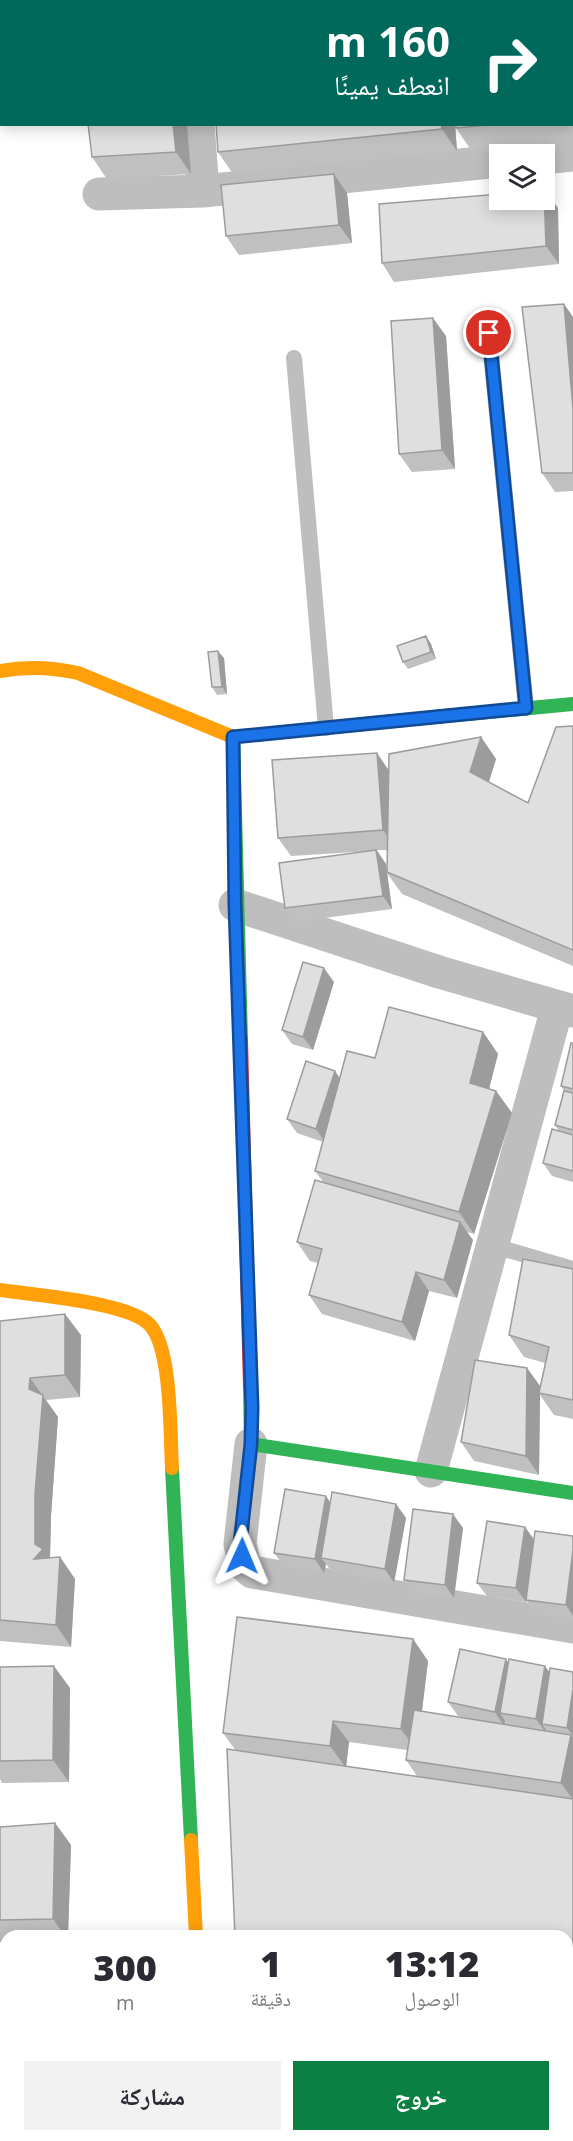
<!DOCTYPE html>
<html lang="ar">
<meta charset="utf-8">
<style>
:root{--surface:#fff;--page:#f2f2f3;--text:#2b2b33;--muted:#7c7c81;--accent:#0b8043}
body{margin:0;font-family:"Open Sans","Noto Naskh Arabic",sans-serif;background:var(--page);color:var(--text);direction:rtl;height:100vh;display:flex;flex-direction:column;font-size:22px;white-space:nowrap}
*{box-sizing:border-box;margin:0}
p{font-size:20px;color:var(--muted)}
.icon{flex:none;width:33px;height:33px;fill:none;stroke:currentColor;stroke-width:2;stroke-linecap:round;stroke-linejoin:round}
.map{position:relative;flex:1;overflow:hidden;direction:ltr}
.panel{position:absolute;left:0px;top:1930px;width:573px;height:212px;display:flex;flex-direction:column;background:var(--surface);border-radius:18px 18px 0 0;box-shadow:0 3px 15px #0003;direction:rtl}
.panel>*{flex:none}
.top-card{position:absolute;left:0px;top:0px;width:573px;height:126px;box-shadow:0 3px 15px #0003;direction:rtl;background:#00695c;color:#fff;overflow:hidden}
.tools{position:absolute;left:489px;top:144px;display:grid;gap:12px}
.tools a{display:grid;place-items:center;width:66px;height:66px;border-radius:0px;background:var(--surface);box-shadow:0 3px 15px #0003;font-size:30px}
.pin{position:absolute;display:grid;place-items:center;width:51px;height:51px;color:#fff;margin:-26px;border:3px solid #fff;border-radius:50%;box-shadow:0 2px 6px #0007}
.me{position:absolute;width:66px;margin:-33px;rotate:1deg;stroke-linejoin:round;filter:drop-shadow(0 0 4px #0008)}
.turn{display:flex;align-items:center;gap:21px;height:126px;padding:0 24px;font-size:27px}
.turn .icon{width:78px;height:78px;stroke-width:2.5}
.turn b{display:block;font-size:42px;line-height:51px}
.eta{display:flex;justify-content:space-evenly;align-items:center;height:102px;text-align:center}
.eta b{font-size:36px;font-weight:800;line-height:42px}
.cta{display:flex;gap:12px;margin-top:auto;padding:12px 24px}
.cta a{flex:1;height:69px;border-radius:0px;background:var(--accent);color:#fff;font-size:24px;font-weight:800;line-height:69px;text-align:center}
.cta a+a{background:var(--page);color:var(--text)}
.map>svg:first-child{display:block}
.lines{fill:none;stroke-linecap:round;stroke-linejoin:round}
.lane{stroke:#bebebe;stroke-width:16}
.street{stroke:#bebebe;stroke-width:33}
.fast{stroke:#30b455;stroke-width:14}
.slow{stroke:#ff9f0a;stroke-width:14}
.jam{stroke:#e5322d;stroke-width:14}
.wall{fill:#c0c0c0;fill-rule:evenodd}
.shaded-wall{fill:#9c9c9c}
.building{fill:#dfdfdf;stroke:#9c9c9c;stroke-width:1.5}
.route-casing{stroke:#114b97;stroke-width:15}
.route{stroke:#1a73e8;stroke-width:10}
</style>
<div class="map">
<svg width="573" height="2141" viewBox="0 0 573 2141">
<rect width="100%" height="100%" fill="#fff"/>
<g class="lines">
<path class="lane" d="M489,333L526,708
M294,358L326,728
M491,1245L573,1269"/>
<path class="street" d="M188,0V2
M301,0V2
M198,124L203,191
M544,158L573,155
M99,194L203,191L500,161
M235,905L439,972L573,1011
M251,1444L240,1544L245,1566L252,1572L573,1627
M431,1471L557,1008
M0,1980H6
M567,2035L573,2036
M206,2136V2141"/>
<path class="fast" d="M435,717L573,704
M233,737L241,1040
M250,1386L251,1444L573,1493
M172,1468L191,1840"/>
<path class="slow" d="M0,671C27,666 51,667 78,673L233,737L435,717
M0,1290C33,1295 129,1302 150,1325C172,1349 170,1434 172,1468
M191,1840L196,1936"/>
<path class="jam" d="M241,1040L250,1386"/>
</g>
<path class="wall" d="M572,20H573V142L471,150L456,128V124H572Z
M88,124H187L191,174L107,179L92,157Z
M216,124H455L457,151L233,174L218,152Z
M545,190L558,208L559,264L394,282L382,263Z
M347,193L352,243L239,255L226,236Z
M564,304L573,317V491L555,492L542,473Z
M446,336L455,469L412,472L399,454Z
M426,636L431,644L436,659L408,669L403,662Z
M224,658L227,694L217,695L212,687Z
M573,726V966L402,894L387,873L392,909L294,922L285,908L372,851L291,856L278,838L389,770L481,737L496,759L489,782L528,803ZM377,850H387V871L386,864Z
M334,982L313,1050L292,1044L282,1030Z
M483,1032L498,1054L489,1089L496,1091L512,1113L474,1234L467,1232L473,1240L457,1298L429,1291L415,1341L322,1314L309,1295L318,1263L310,1261L297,1242L324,1183L315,1171L323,1142L297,1133L287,1119L340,1078L375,1058Z
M573,1043V1182L552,1176L543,1163L559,1131L555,1125L564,1091L561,1086Z
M573,1269V1419L554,1415L540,1395L539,1475L474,1461L461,1442L527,1368L540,1386L545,1363L524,1357L509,1335Z
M0,1321L81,1335L80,1397L46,1400L58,1417L51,1516L50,1558L60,1557L75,1579L71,1647L0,1641Z
M326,1496L330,1503L396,1504L406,1518L394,1583L331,1571L326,1564L324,1573L284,1566L274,1553Z
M525,1527L534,1540L573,1536V1619L536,1614L526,1600V1602L487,1596L477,1583Z
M463,1528L454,1598L414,1593L404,1580Z
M413,1639L428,1661L422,1711L475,1720L458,1716L448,1702L509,1663L550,1672H573V2029L567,2028V1936L236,1751L223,1733ZM349,1742L407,1750L406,1760L417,1776L346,1766Z
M0,1667L70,1688L69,1782L2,1783L0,1779Z
M55,1823L71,1845L68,1936H6V1941L0,1942V1827Z
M0,1987H6V2136L0,2127Z
M6,2136H109V2141H10Z"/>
<path class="shaded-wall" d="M162,0H176V2H162Z
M284,0H295V2H284Z
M525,0H537V2H525Z
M173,124H187L191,174L176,152Z
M441,124H455L457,151L442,129Z
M334,174L347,193L352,243L339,225Z
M545,190L558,208L559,264L546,246Z
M564,304L573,317V409Z
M433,318L446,336L455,469L442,450Z
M426,636L431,644L436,659L431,652Z
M218,651L224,658L227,694L222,687Z
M481,737L496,759L485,794L470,772Z
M377,753L390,772L396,849L383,830Z
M376,850L386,864L392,909L383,896Z
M324,968L334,982L313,1050L303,1037Z
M483,1032L498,1054L485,1104L470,1083Z
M335,1071L344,1084L325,1142L316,1129Z
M496,1091L512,1113L474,1234L459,1212Z
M460,1222L473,1240L457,1298L444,1280Z
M416,1272L429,1291L415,1341L402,1322Z
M65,1314L81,1335L80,1397L65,1375Z
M527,1368L540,1386L539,1393L540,1395L539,1475L526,1456Z
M30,1378L58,1417L51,1516L50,1560L34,1559L29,1389Z
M326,1496L335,1510L321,1558L326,1564L324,1573L315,1559Z
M396,1504L406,1518L394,1583L385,1569Z
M453,1514L463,1528L454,1598L445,1585Z
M525,1527L535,1541L526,1602L516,1588Z
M573,1550V1616L566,1605Z
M60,1557L75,1579L71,1647L56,1625Z
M413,1639L428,1661L417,1751L401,1729Z
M506,1659L515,1673L500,1713L505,1721L504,1726L495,1712Z
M54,1666L70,1688L69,1782L53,1760Z
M545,1666L555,1680L542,1724L546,1730V1733L536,1719Z
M573,1689V1729H572L573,1730V1736L567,1728Z
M333,1721L349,1742L346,1768L330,1746Z
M571,1735L573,1737V1800L561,1783Z
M55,1823L71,1845L68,1936H65L53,1919Z
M103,2136H109V2141H106Z"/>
<path class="building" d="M75,0H162V2H76Z
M197,0H284V2H198Z
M326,0H525V2H327Z
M572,20H573V119H572Z
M88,124H173L176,152L92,157Z
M216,124H441L442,129L218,152Z
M456,124H498L456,128Z
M334,174L339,225L226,236L221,185Z
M544,190L546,246L382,263L379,204L500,194V200H544Z
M564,304L573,409V473H542L522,307Z
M433,318L442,450L399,454L391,321Z
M426,636L431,652L403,662L397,646Z
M218,651L222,687H212L208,652Z
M573,726V950L387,872L389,754L481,737L470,772L528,803L556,727Z
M377,753L383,830L278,838L272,760Z
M376,850L383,896L285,908L279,863Z
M303,962L324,968L303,1037L282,1030Z
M389,1007L483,1032L470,1083L496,1091L459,1212L315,1171L347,1051L375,1058Z
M571,1043H573V1089L561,1086Z
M306,1061L335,1071L316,1129L287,1119Z
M564,1091L573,1093V1130L555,1125Z
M552,1129L573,1135V1171L543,1163Z
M315,1180L460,1222L444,1280L416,1272L402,1322L309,1295L322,1249L297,1242Z
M523,1259L573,1269V1400L539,1393L549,1347L509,1335Z
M65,1314V1375L30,1378L29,1389L43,1395L35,1494V1544L43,1549L34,1559L60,1557L56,1625L0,1620V1321Z
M475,1360L527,1368L526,1456L461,1442Z
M285,1489L326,1496L315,1559L274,1553Z
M332,1492L396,1504L385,1569L321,1558Z
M413,1509L453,1514L445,1585L404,1580Z
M487,1521L525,1527L516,1588L477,1583Z
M535,1531L573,1536V1550L566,1605L526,1600Z
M237,1617L413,1639L401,1729L333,1721L330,1746L223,1733Z
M460,1649L506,1659L495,1712L448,1702Z
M509,1659L545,1666L536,1719L500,1713Z
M54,1666L53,1760L0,1761V1667Z
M550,1668L573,1672V1689L567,1728L542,1724Z
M414,1710L571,1735L561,1783L406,1760Z
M227,1749L573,1799V2008H567V1936H235Z
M55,1823L53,1919L0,1920V1827Z
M0,1987H6V2124H0Z
M567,2038L573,2040V2141H235V2136H567Z"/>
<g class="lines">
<defs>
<path id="route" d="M242,1556L240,1544L251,1444L252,1408L235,905L233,737L526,708L489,333"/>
</defs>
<use href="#route" class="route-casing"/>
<use href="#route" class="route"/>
</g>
</svg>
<div class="tools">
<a><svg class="icon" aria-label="layers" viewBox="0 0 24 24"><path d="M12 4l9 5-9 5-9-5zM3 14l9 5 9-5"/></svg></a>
</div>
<div class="pin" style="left:489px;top:333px;background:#d93025"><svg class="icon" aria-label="arrive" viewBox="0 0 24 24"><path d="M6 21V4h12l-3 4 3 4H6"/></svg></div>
<svg class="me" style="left:242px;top:1556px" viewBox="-20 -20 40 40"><path d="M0-17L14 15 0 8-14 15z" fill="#1a73e8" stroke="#fff" stroke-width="4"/></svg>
<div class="top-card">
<div class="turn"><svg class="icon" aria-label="right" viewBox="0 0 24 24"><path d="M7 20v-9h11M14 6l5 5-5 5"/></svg><div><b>160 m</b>انعطف يمينًا</div></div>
</div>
<section class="panel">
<div class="eta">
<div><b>13:12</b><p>الوصول</p></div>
<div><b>1</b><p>دقيقة</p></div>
<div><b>300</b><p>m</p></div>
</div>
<div class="cta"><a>خروج</a><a>مشاركة</a></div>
</section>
</div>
